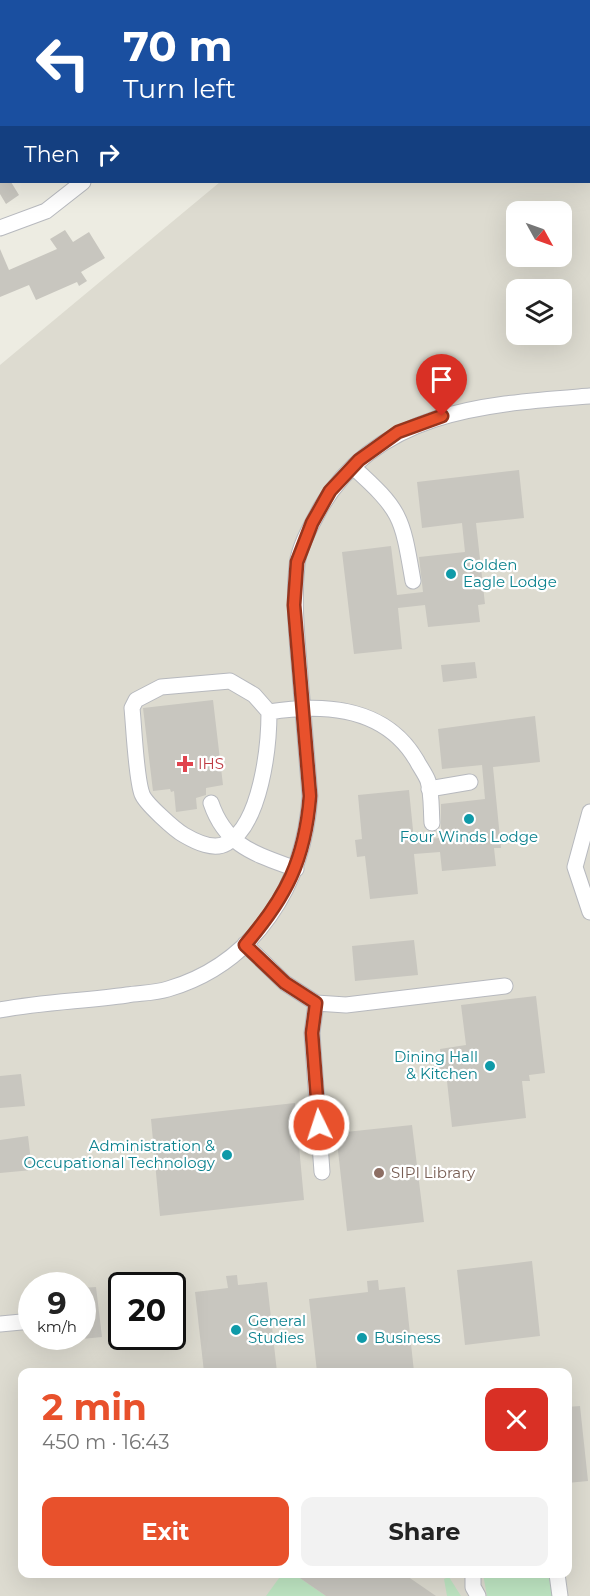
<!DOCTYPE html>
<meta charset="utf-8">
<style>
:root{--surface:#fff;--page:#f2f2f2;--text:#222;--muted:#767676;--accent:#e8512c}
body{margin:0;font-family:Montserrat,sans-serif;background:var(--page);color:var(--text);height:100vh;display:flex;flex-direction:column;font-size:22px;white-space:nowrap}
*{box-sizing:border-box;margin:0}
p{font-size:20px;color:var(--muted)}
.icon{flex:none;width:33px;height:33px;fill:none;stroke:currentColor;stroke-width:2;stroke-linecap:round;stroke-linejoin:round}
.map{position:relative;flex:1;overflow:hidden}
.sheet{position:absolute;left:18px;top:1368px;width:554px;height:210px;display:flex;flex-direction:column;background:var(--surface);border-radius:12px;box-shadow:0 6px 24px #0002}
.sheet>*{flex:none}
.guide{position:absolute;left:0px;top:0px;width:591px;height:183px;box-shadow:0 6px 24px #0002;background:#1a4fa0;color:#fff;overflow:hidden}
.needle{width:39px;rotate:130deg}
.tools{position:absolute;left:506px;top:201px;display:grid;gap:12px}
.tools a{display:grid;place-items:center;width:66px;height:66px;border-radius:12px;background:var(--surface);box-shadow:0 6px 24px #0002;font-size:30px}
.speed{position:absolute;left:18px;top:1272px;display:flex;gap:12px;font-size:30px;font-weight:700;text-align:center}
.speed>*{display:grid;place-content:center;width:78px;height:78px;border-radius:50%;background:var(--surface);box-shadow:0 6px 24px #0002;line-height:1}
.speed small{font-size:15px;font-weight:400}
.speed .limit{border:3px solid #111;border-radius:9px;background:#fff;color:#111}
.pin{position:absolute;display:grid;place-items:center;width:51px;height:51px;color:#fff;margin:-62px -26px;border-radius:50% 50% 50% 0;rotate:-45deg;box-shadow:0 0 6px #0007}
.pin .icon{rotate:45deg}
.me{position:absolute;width:66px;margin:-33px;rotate:356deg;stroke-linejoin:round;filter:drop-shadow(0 0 4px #0008)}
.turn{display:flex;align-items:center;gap:21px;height:126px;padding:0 24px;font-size:27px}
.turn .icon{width:78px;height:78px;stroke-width:2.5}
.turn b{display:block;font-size:42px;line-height:51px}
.then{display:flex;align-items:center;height:57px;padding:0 24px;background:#0003;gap:12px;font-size:22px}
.round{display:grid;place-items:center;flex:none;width:63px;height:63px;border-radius:12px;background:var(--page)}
.headline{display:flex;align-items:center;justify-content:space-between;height:102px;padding:0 24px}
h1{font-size:36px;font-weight:700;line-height:45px;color:var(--accent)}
.button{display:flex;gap:12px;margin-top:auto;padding:12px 24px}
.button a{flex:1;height:69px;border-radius:12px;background:var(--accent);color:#fff;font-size:24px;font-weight:700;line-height:69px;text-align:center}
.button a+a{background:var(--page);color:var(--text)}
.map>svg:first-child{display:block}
.education{fill:#dddbd0;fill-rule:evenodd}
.green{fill:#bee5c2}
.building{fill:#c8c6bf}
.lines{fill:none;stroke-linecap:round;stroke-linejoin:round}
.minor-casing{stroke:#b7b9be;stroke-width:17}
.minor{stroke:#fff;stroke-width:15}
.route-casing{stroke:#97351d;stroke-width:15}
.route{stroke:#e8512c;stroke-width:10}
.culture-dot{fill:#0f9aa8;stroke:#fff;stroke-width:2}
.health-dot{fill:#e0444e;stroke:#fff;stroke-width:2}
.education-dot{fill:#8d6e63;stroke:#fff;stroke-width:2}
.labels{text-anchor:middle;stroke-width:4.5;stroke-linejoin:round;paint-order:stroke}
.culture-label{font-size:15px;fill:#0d838f;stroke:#fff;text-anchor:start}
.health-label{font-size:15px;fill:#be3a42;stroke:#fff;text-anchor:start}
.education-label{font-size:15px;fill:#785e54;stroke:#fff;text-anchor:start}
</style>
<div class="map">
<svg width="590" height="1596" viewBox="0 0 590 1596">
<rect width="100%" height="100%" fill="#edece2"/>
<path class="education" d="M590,171V1596H0V365L220,182H590ZM516,212H561V256H516ZM516,290H561V334H516ZM32,1286H82V1336H32ZM122,1286H172V1336H122ZM22,1372H567V1574H22Z"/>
<path class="green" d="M282,1574H294L326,1596H266Z
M483,1574H552L554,1596H487Z
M449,1577L461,1596H447L444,1579Z"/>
<path class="building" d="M0,182H11L19,195L6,204L0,194Z
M65,230L73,242L89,232L105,258L81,272L87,281L79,286L77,282L36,300L29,285L0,297V249L9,270L57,249L50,239Z
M519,470L524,518L476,523L485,604L478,605L480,622L428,627L425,605L398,608L402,649L354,654L342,552L391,546L397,595L423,592L419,557L465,552L462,523L422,528L417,482Z
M475,662L477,678L443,682L441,665Z
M213,700L223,785L206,788V795L196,798L197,809L176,812L174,791L171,792L170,789L153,791L143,708Z
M535,716L540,762L493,767L501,848H494L496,866L442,871L440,852L414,854L418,894L370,899L365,856L357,857L355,840L362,839L358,795L409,790L414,840L441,838V804L485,799L482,765L442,769L438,729Z
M414,940L418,975L355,981L352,946Z
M536,996L545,1073L529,1075L530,1081H522L526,1118L452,1127L447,1081H443L442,1070L436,1071L435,1061H441L440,1049L466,1045L461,1005Z
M21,1074L25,1106L0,1108V1076Z
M295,1103L304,1200L160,1216L151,1119Z
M412,1125L424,1222L347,1231L336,1133Z
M28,1136L32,1170L0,1173V1140Z
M532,1261L540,1336L465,1345L457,1270Z
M237,1275L238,1285L267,1282L277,1372H204L195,1292L228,1288L226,1276Z
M378,1280L379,1290L405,1287L414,1372H317L309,1299L368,1292L367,1281Z
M96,1287L102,1337L82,1339V1288Z
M580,1406L588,1481L567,1483V1407Z
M294,1574H404L436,1596H326Z"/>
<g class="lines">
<defs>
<path id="minor" d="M238,0L240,2
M400,0L402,2
M579,0L580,2
M29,2L31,0
M0,26L2,24
M0,228L46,211L83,182
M353,467C402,511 402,517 413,581
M269,712C269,747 261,824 227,843C214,851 196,842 184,835C175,830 145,803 142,794C136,778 134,728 132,708L136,700L161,687L230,681L254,695L269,712C324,703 386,707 417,761C420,767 426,775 428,781C432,794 431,810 432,823
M429,789L470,782
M211,803C226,847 256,854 296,869
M590,812L575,867L590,912
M245,944L285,983L316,1003L346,1005L505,986
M316,1003L312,1033L322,1172
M0,1010C42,1002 85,1001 127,995C140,993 155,993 168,989C256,963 304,884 310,796C307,756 303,715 300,674C297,638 293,602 297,565C299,546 312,524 321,507C379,409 489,404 590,396
M0,1324L32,1321
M473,1574V1587L478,1596
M557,1574L560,1596"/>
</defs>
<use href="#minor" class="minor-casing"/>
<use href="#minor" class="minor"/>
</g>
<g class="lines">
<defs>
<path id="route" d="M319,1125L312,1033L316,1003L285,983L245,945C286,897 305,860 310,796L294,605L297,562L312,523L330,491L359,460L398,432L442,416"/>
</defs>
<use href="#route" class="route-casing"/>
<use href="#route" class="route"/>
</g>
<g class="culture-dot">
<circle cx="451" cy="574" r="6"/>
<circle cx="469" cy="819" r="6"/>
<circle cx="490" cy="1066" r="6"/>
<circle cx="227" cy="1155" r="6"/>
<circle cx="236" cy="1330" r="6"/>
<circle cx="362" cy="1338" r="6"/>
</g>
<path class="health-dot" d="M182 755h6v6h6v6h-6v6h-6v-6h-6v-6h6z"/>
<circle class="education-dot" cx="379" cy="1173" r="6"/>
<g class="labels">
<g class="culture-label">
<text x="463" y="570">Golden<tspan x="463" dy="17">Eagle Lodge</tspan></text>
<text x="469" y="842" text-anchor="middle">Four Winds Lodge</text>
<text x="478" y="1062" text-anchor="end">Dining Hall<tspan x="478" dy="17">&amp; Kitchen</tspan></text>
<text x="215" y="1151" text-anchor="end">Administration &amp;<tspan x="215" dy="17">Occupational Technology</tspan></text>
<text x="248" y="1326">General<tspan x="248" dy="17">Studies</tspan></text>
<text x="374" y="1343">Business</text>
</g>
<g class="health-label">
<text x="198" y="769">IHS</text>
</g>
<g class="education-label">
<text x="391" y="1178">SIPI Library</text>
</g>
</g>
</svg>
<div class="tools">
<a><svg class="needle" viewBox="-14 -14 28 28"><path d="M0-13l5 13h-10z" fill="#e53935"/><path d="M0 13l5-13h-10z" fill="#767676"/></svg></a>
<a><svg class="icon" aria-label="layers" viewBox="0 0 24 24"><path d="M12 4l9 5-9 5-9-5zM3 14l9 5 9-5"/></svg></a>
</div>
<div class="speed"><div>9<small>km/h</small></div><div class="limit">20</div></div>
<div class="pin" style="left:442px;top:416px;background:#d93025"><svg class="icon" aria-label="arrive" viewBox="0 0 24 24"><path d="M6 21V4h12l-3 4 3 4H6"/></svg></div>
<svg class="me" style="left:319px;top:1125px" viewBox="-20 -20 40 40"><circle r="17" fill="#e8512c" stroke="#fff" stroke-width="3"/><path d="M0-11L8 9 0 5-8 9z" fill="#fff"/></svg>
<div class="guide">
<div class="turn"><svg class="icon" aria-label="left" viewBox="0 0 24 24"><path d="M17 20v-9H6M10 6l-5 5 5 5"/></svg><div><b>70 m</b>Turn left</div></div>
<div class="then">Then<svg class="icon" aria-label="right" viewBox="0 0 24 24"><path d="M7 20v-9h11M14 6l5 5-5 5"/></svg></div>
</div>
<section class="sheet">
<div class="headline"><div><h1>2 min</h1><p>450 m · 16:43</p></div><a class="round" style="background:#d93025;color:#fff"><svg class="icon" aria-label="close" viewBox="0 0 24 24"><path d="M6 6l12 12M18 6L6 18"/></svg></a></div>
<div class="button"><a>Exit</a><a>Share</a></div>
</section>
</div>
